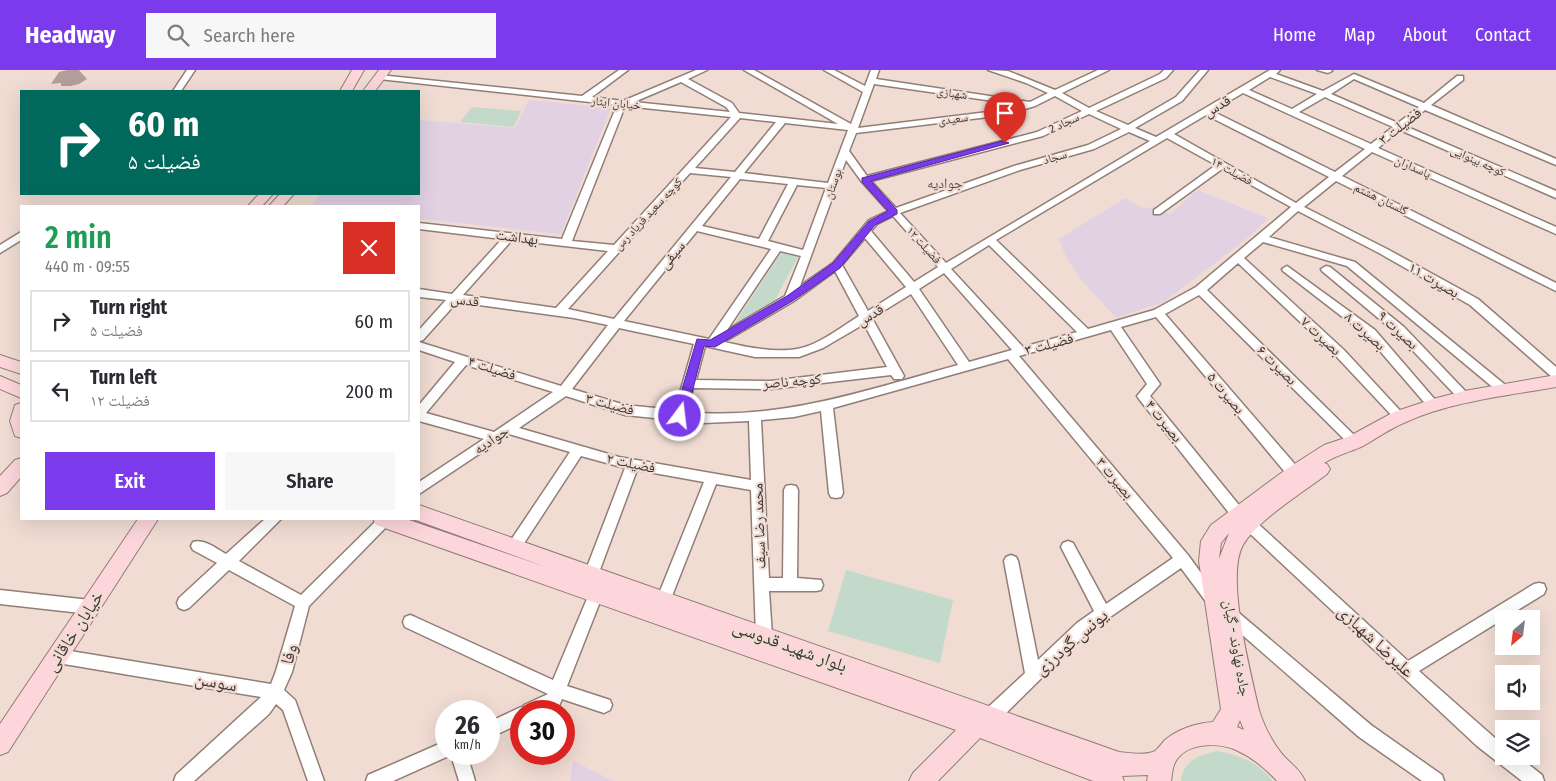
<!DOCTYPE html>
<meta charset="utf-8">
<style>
:root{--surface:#fff;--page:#f7f7f7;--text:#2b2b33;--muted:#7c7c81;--line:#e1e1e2;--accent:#7c3aed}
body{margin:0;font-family:"Fira Sans Condensed","Noto Naskh Arabic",sans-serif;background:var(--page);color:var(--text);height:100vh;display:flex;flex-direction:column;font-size:19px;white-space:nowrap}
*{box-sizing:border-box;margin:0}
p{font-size:16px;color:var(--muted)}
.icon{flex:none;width:28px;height:28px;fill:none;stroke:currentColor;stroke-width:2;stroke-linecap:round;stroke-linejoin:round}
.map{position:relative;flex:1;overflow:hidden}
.panel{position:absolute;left:20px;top:135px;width:400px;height:315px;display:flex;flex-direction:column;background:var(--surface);border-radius:0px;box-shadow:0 5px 20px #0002}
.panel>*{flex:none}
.banner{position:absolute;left:20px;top:20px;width:400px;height:105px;border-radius:0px;box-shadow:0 5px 20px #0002;background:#00695c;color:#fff;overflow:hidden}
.needle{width:32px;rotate:208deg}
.fabs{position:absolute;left:1495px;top:540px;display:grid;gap:10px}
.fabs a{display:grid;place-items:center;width:45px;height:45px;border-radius:0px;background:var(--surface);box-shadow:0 5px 20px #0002;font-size:25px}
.speed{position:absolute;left:435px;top:630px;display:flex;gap:10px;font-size:25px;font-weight:700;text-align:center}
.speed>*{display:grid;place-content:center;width:65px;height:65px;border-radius:50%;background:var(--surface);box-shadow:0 5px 20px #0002;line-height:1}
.speed small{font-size:12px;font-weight:400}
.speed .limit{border:8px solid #d22;background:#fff;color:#111}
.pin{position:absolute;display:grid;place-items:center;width:42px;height:42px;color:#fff;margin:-51px -21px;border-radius:50% 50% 50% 0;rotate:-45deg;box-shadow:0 0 5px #0007}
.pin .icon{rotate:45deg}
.me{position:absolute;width:55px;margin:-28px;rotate:15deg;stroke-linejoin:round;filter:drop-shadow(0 0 4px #0008)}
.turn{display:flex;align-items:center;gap:18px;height:105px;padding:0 25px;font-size:22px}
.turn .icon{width:65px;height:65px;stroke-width:2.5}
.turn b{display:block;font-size:35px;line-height:42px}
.round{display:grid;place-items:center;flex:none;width:52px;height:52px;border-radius:0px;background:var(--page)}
.overview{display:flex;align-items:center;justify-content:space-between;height:85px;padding:0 25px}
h1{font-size:30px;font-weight:600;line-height:38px;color:#1e9e55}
.action{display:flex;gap:10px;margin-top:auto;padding:10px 25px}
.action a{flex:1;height:58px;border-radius:0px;background:var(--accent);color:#fff;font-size:20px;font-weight:600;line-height:58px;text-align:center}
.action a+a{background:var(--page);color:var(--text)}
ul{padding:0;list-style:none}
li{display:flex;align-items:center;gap:15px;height:62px;margin:0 10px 8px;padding:0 15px;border:2px solid var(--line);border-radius:0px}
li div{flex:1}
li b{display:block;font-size:19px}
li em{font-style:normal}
header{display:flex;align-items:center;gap:30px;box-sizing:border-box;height:70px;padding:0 25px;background:var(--accent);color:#fff}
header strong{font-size:24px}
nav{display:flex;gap:28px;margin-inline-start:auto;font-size:18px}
.search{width:350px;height:45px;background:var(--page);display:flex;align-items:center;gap:12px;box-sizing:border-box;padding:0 18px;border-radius:0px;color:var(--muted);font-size:19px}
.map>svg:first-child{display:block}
.education{fill:#e1d1e3}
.green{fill:#c3dacb}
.building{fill:#b49e9d}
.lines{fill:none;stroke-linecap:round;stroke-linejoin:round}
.street-casing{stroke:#917e76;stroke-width:3}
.secondary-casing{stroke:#917e76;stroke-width:2}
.street{fill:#fff;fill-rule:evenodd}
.secondary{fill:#fcd6db;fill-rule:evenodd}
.route{fill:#7c3aed;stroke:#51269a}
.labels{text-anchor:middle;stroke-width:4.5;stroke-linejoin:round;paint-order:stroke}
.far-street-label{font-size:12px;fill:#3d3532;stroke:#f0dcd3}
.far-neighbourhood-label{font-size:14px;fill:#5f4e47;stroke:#f0dcd3}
.street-label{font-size:15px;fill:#3d3532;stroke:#f0dcd3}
.near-street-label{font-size:18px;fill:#3d3532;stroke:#f0dcd3}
</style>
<header>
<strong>Headway</strong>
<div class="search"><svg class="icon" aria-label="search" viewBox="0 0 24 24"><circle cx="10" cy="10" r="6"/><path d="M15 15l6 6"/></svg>Search here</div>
<nav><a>Home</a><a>Map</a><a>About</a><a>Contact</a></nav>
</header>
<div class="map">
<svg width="1556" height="711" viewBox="0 0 1556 711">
<rect width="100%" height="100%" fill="#f0dcd3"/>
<path class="education" d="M529,30L611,38L561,164L419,149V136H311L320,124H419V50L515,58Z
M1198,120L1268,148L1250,166L1164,232L1116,248L1083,212L1066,187L1059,169L1125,128L1144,139L1155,136L1170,144Z
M573,691H574L613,711H570Z"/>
<path class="green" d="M472,37L521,41L514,57L460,52Z
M781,183L798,187L775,230L735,253Z
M846,500L953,530L940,593L828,561Z
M1218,681C1239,685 1259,693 1273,711H1181C1183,691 1200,684 1218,681Z"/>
<path class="building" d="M67,0H79L87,9L79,14L70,16H61V13L51,14L59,2Z"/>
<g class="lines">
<defs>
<path id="street" d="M187,0H195L181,21H173Z
M619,0H628L592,27L623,31L696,0H707L688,9L732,33L739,43L838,54L744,0H754L851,54L863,22L824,0H834L865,16L871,0H879L876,9L1030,32L1048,23L1026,13L988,0L1008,1L1055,20L1098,0H1109L1062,23L1089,38L1160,4L1164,0H1173L1166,8L1096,41L1128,55L1176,27L1200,0H1208L1182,31L1135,58L1156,67L1270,0H1280L1276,4L1323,21L1354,4L1424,33L1457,6H1463V10L1431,35L1556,89V95L1425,40L1405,56L1556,121V128L1400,60L1378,78L1556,157V164L1372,82L1342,106L1556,213V221L1336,111L1304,137L1387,179L1478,229L1556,297V308L1552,307L1470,235L1379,183L1298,141L1269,167L1355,192L1509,318L1511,321L1509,324H1501L1347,196L1263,172L1244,188L1344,280L1406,347L1404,350H1396L1336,286L1238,193L1207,220L1358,369L1360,372L1358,375H1350L1199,225L1165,244L1299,399L1301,403L1299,407L1294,408L1289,407L1156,247L1121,257L1160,314L1150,326L1243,440L1245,444L1243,448L1238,450L1233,448L1139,329L1137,326L1147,314L1111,260L1019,286L1188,485L1219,528L1217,533L1212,535L1207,533L1181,498L1087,563L996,653L990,655L984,653L982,647L984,641L1025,603L1004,491L1006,487L1011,485L1016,487L1018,491L1038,590L1077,553L1094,541L1061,477L1063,473L1068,471L1073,473L1106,534L1173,488L1008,289L833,338L843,423L841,427L836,428L831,427L829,423L821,341L794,347L761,350L769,508H783L784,420L786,416L791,415L796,416L798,420L797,508L821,510L823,515L821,520L816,521H769L772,566L769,571L764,573L759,571L756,566L751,420L716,414L670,531L668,536L663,538L658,536L656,531L704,412L637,400L598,505L596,509L591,511L586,509L584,505L625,398L581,386L519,481L514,483L509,481L507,477L509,473L570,382L509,364L419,424V412L484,369L419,351V335L455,292L419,280V272L561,316L608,255L574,248L457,232L423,270L419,271V260L446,230L419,227V219L452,224L502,169L419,159V153L562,169L617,35L379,9L375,7L379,5L582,26ZM1270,7L1317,24L1292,39L1249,20ZM1354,9L1419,37L1398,53L1331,24ZM681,12L726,37L730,42L634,32ZM874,14L1021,35L1004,40L858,58ZM1243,23L1365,79L1335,102L1212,41ZM1055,26L1082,41L1037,62L867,106L849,81L856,63L1005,45L1035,36ZM1325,27L1329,29L1393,57L1371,74L1299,42ZM625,36L731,47L614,175L572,171ZM1089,44L1121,59L1088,75L1014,96L896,138L871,111L1043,66ZM1206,45L1329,107L1296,133L1174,64ZM740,48L776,52L735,102L695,98ZM785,53L848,60L828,113L744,103ZM1129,62L1150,71L946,193L900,143L1020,100L1094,79ZM1167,68L1216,95L1154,140V144H1160L1222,99L1291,137L1196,217L1154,240L1088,259L996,170ZM846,90L862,112L888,141L869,150L833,193L800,216ZM690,103L731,107L614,249L568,239ZM740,109L788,114L759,169L702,156ZM797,115L826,118L803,180L768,171ZM893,146L938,197L914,212L871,161L877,154ZM697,161L771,179L709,269L624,251ZM865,168L906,217L868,241L842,195ZM512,170L608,181L556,238L463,225ZM989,175L1077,262L1023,277L951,199ZM780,181L801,186L785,226L727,260ZM835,201L859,246C841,257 819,275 797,279C773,283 747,277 724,272L794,231ZM944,203L1012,280L969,292L919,219ZM911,224L958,295C871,319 780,351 687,342L693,318L771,319L891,305L894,309H902L904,306L872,248ZM864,254L887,297L771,311L696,310L705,276L755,287H799L823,278ZM619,258L694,274L675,340L625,335L572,319ZM466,295L553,322L494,362L426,343ZM566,326L625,345L703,353L749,351L751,410L619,387L519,358Z
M1317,0H1331L1332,1L1328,3Z
M21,162V170L0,183V175Z
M1287,196L1375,260L1437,332L1439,335L1437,338H1429L1367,266L1283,201L1282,199Z
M1326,196L1330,197L1404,257L1468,324L1470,327L1468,330H1460L1396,263L1322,201L1321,199Z
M265,449H281L239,491L301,525L378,449L393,450L309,536L292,602L284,620L295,630L324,711H308L283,640L276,634L269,644L194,711H174L176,705L261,627L58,593L53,591L50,586L53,581L58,579L271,614L276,601L295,536L229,500L189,538L184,540L179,538L177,533L179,528L217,493L193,480L191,476L193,472C204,468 217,479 226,484Z
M1250,449L1255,451L1408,591L1534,514L1539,513L1544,514L1546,519L1544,524L1419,601L1504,676V686H1518L1542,705L1544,711H1522L1477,676L1245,459L1243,455L1245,451Z
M596,518L601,519L603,524L567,616L610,630L612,635L610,640L604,643L562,629L559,636L548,641H521V653L489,668V652L521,637L523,638L524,635L548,624L405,557L403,552L405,547L410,545L415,547L553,610L589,524L591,519Z
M0,520L90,530L95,532L97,537L95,542L90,544L0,534Z
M1228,536L1233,538L1371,655L1442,705L1444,711H1422L1359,667L1223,548L1221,543L1223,538Z
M446,671V684H467L475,711H459L451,685L393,711H366L368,705Z"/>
<path id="secondary" d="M352,0H364L352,21H340Z
M379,0H391L375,21H363Z
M259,124H273L262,136H248Z
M280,124H294L283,136H269Z
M0,285L21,292V304L0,297Z
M1556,305V317C1506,326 1453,331 1406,352C1391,358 1377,368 1363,376C1350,382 1337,385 1324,393L1327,394L1330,399L1327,404C1304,422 1257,450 1243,475C1225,506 1251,604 1259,640C1263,653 1270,668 1279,680C1287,692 1299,697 1305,711H1277C1266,699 1252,687 1236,680C1218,672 1183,672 1174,695C1172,700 1172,706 1171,711H1147L1148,705L1122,706L1124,711H1093L980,668L938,711H909L913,703L956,660L376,455L373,449H406L546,497L413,449H419V435L1119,682C1130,683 1145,686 1155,681C1158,679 1162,673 1165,670C1178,659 1197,653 1213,652L1221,639L1199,491L1201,471L1211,455L1288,398L1324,375L1348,367L1394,342L1433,329L1464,321ZM1229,463L1219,489L1221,473ZM1240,650L1244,660L1237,657Z
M0,306L21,315V328L0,319Z
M21,333V368L15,366L10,351L15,335Z
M21,388V407L7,423L0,426V406L15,390Z
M138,449H158L8,682L0,685V654Z"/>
</defs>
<use href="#street" class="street-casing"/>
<use href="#secondary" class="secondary-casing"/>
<use href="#street" class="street"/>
<use href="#secondary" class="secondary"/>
</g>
<path class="route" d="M1002,71L1009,73L871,111L897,140V144L875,155L840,198L794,230L715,277L704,276L686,346L680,351L676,349L674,346L697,269L710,270L787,226L833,193L869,151L888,141L862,112V108Z"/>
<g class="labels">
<g class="far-street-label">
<text transform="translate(952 23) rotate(8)" y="4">شهبازی</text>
<text transform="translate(616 33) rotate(6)" y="4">خیابان ایثار</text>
<text transform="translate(953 49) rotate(-7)" y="4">سعیدی</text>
<text transform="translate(1064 53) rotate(-25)" y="4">سجاد 2</text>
<text transform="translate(1055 87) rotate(-16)" y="4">سجاد</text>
<text transform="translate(1478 91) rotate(24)" y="4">کوچه بینوایی</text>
<text transform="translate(1413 97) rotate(24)" y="4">پاسداران</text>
<text transform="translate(1232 101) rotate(29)" y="4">فضیلت ۱۴</text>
<text transform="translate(833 114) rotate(-70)" y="4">بوستان</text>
<text transform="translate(1381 129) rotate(26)" y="4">گلستان هشتم</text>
<text transform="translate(648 144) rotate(-47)" y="4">کوچه سعید فریاد رس</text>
<text transform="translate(924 175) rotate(48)" y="4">فضیلت ۱۲</text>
</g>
<g class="far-neighbourhood-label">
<text x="945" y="118">جوادیه</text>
</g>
<g class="street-label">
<text transform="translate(1217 36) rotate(-31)" y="5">قدس</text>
<text transform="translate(1400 56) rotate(-38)" y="5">فضیلت ۳</text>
<text transform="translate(517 167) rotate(7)" y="5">بهداشت</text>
<text transform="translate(672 185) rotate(-50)" y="5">سیفی</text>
<text transform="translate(1434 210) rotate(30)" y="5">بصیرت ۱۱</text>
<text transform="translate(465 230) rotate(7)" y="5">قدس</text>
<text transform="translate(870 245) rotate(-32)" y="5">قدس</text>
<text transform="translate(1398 260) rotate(43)" y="5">بصیرت ۹</text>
<text transform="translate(1365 261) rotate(42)" y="5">بصیرت ۸</text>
<text transform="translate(1321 266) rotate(43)" y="5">بصیرت ۷</text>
<text transform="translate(1049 274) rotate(-15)" y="5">فضیلت ۳</text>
<text transform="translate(1277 295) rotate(45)" y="5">بصیرت ۶</text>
<text transform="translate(492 298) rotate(18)" y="5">فضیلت ۴</text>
<text transform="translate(792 311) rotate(-5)" y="5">کوچه ناصر</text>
<text transform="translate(1226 323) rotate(50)" y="5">بصیرت ۵</text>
<text transform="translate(610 334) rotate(15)" y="5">فضیلت ۳</text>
<text transform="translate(1164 351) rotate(51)" y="5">بصیرت ۴</text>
<text transform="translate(491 370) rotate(-34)" y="5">جوادیه</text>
<text transform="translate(631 393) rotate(12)" y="5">فضیلت ۲</text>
<text transform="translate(1115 408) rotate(50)" y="5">بصیرت ۳</text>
<text transform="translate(759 456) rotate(-92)" y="5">محمد رضا سیف</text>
<text transform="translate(1237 578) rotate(80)" y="5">جاده نهاوند - گیان</text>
</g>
<g class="near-street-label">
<text transform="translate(74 561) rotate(-57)" y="6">خیابان خاقانی</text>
<text transform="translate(1376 571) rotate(43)" y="6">علیرضا شهبازی</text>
<text transform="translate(1071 572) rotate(-41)" y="6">یونس گودرزی</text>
<text transform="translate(790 576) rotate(20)" y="6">بلوار شهید قدوسی</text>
<text transform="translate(289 584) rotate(-74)" y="6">وفا</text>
<text transform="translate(216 612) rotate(10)" y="6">سوسن</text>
</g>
</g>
</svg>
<div class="fabs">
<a><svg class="needle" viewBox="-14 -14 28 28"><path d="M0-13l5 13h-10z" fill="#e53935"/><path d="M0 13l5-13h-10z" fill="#7c7c81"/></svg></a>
<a><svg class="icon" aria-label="sound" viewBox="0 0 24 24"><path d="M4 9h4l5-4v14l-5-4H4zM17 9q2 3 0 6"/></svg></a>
<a><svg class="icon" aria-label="layers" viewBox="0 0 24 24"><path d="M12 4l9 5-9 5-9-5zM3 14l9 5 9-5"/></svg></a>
</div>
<div class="speed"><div>26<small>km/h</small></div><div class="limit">30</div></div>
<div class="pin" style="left:1005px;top:73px;background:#d93025"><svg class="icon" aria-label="arrive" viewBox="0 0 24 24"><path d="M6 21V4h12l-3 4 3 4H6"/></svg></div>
<svg class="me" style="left:680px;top:346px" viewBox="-20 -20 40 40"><circle r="17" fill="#7c3aed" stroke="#fff" stroke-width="3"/><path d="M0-11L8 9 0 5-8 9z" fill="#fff"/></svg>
<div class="banner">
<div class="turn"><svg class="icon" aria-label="right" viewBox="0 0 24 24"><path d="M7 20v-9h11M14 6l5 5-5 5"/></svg><div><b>60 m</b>فضیلت ۵</div></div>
</div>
<section class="panel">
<div class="overview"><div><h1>2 min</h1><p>440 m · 09:55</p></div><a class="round" style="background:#d93025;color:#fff"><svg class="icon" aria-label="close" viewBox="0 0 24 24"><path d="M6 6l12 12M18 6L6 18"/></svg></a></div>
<ul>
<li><svg class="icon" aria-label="right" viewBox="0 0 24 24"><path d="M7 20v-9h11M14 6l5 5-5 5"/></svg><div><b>Turn right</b><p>فضیلت ۵</p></div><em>60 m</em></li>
<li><svg class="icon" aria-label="left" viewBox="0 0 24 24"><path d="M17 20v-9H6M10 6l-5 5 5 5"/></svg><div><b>Turn left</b><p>فضیلت ۱۲</p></div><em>200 m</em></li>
</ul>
<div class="action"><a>Exit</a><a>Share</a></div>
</section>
</div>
